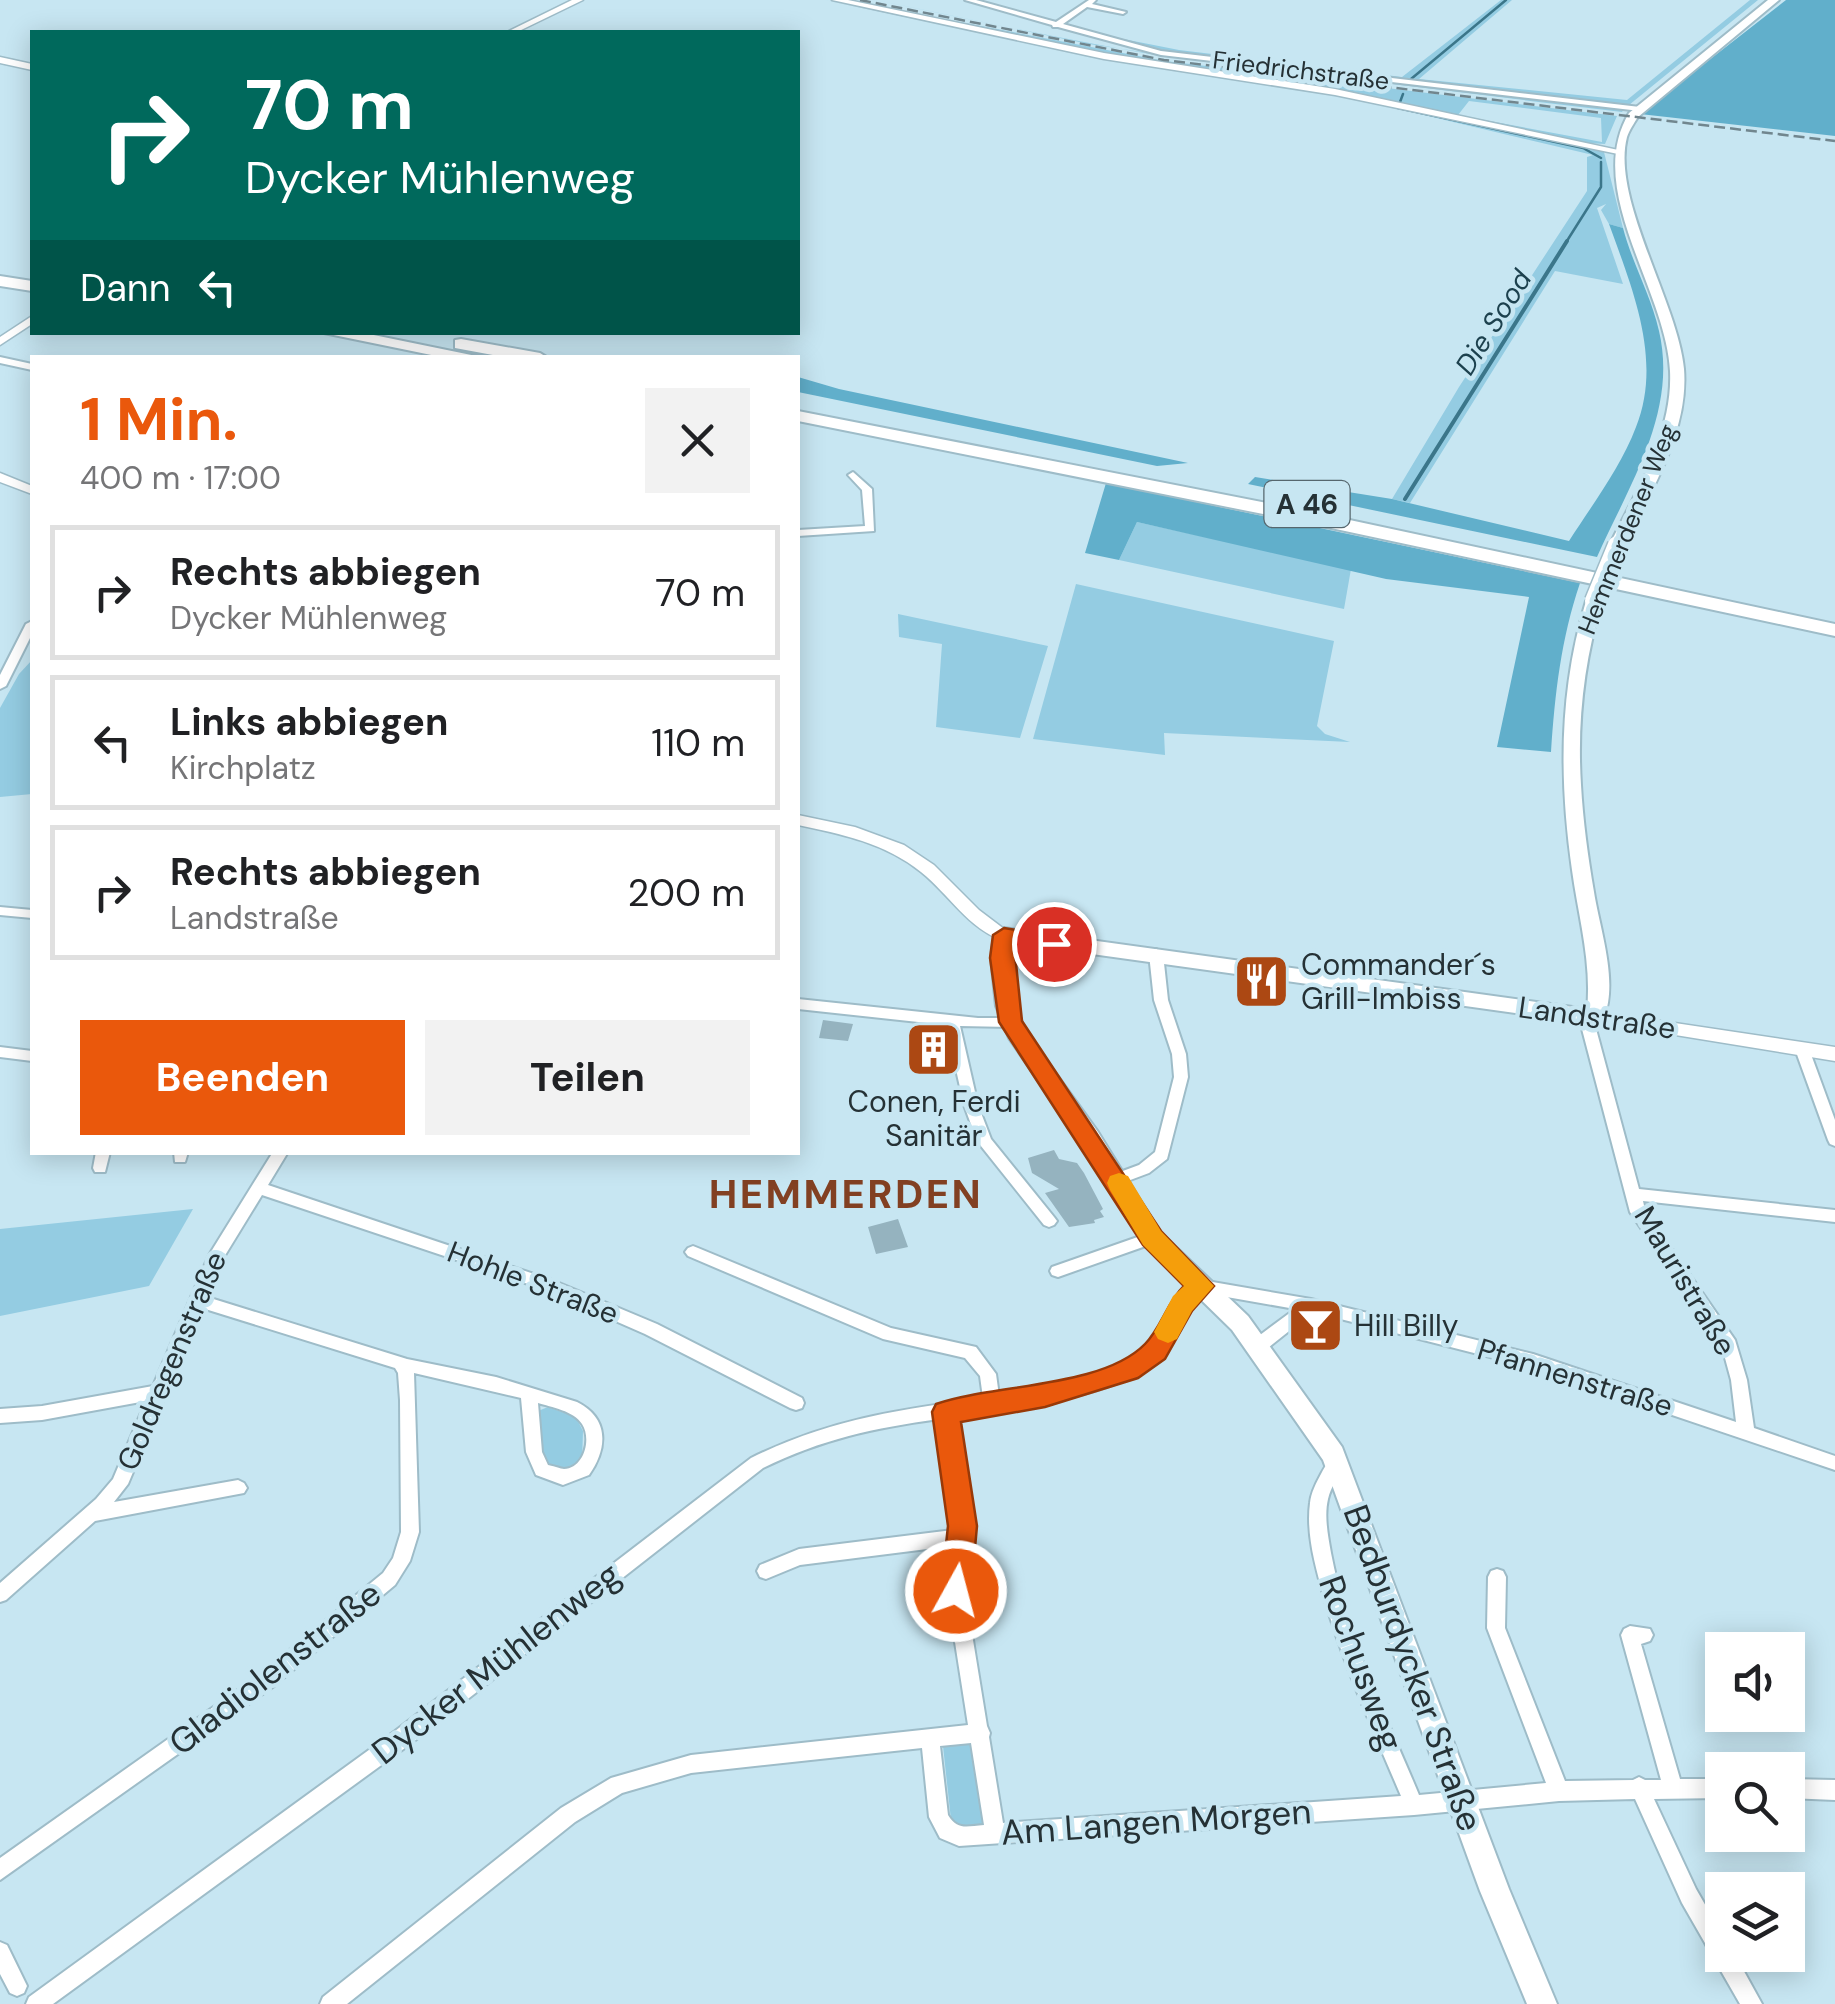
<!DOCTYPE html>
<html lang="de">
<meta charset="utf-8">
<style>
:root{--surface:#fff;--page:#f2f2f2;--text:#202124;--muted:#757577;--line:#e0e0e0;--accent:#ea580c}
body{margin:0;font-family:"DM Sans",sans-serif;background:var(--page);color:var(--text);height:100vh;display:flex;flex-direction:column;font-size:38px;white-space:nowrap}
*{box-sizing:border-box;margin:0}
p{font-size:32px;color:var(--muted)}
.icon{flex:none;width:55px;height:55px;fill:none;stroke:currentColor;stroke-width:2;stroke-linecap:round;stroke-linejoin:round}
.map{position:relative;flex:1;overflow:hidden}
.sheet{position:absolute;left:30px;top:355px;width:770px;height:800px;display:flex;flex-direction:column;background:var(--surface);border-radius:0px;box-shadow:0 5px 25px #0003}
.sheet>*{flex:none}
.banner{position:absolute;left:30px;top:30px;width:770px;height:305px;border-radius:0px;box-shadow:0 5px 25px #0003;background:#00695c;color:#fff;overflow:hidden}
.fabs{position:absolute;left:1705px;top:1632px;display:grid;gap:20px}
.fabs a{display:grid;place-items:center;width:100px;height:100px;border-radius:0px;background:var(--surface);box-shadow:0 5px 25px #0003;font-size:50px}
.pin{position:absolute;display:grid;place-items:center;width:85px;height:85px;color:#fff;margin:-42px;border:5px solid #fff;border-radius:50%;box-shadow:0 2px 10px #0007}
.me{position:absolute;width:110px;margin:-55px;rotate:7deg;stroke-linejoin:round;filter:drop-shadow(0 0 8px #0008)}
.turn{display:flex;align-items:center;gap:35px;height:210px;padding:0 50px;font-size:45px}
.turn .icon{width:130px;height:130px;stroke-width:2.5}
.turn b{display:block;font-size:70px;line-height:85px}
.then{display:flex;align-items:center;height:95px;padding:0 50px;background:#0003;gap:20px;font-size:38px}
.round{display:grid;place-items:center;flex:none;width:105px;height:105px;border-radius:0px;background:var(--page)}
.headline{display:flex;align-items:center;justify-content:space-between;height:170px;padding:0 50px}
h1{font-size:60px;font-weight:700;line-height:75px;color:var(--accent)}
.primary-button{display:flex;gap:20px;margin-top:auto;padding:20px 50px}
.primary-button a{flex:1;height:115px;border-radius:0px;background:var(--accent);color:#fff;font-size:40px;font-weight:700;line-height:115px;text-align:center}
.primary-button a+a{background:var(--page);color:var(--text)}
ul{padding:0;list-style:none}
li{display:flex;align-items:center;gap:30px;height:135px;margin:0 20px 15px;padding:0 30px;border:5px solid var(--line);border-radius:0px}
li div{flex:1}
li b{display:block;font-size:38px}
li em{font-style:normal}
.map>svg:first-child{display:block}
.green{fill:#94cce2;fill-rule:evenodd}
.forest{fill:#61afcb}
.lines{fill:none;stroke-linecap:round;stroke-linejoin:round}
.stream-far1{stroke:#3b768a;stroke-width:2.5}
.stream{stroke:#3b768a;stroke-width:4}
.building{fill:#95b3bf}
.minor-casing{stroke:#9ebcc8;stroke-width:4}
.tertiary-casing{stroke:#9ebcc8;stroke-width:3}
.secondary-casing{stroke:#9ebcc8;stroke-width:4}
.motorway-casing{stroke:#9ebcc8;stroke-width:4}
.minor{fill:#fff;fill-rule:evenodd}
.tertiary{fill:#fff;fill-rule:evenodd}
.secondary{fill:#fff;fill-rule:evenodd}
.motorway{fill:#fff;fill-rule:evenodd}
.rail{stroke:#71868e;stroke-width:2.5;stroke-dasharray:11 5;stroke-linecap:butt}
.secondary-bridge-far1-casing{stroke:#9ebcc8;stroke-width:16;stroke-linecap:butt}
.secondary-bridge-casing{stroke:#9ebcc8;stroke-width:21;stroke-linecap:butt}
.secondary-bridge-far1{stroke:#fff;stroke-width:14}
.secondary-bridge{stroke:#fff;stroke-width:18}
.route{fill:#ea580c;stroke:#983908;stroke-width:2.5}
.slow{fill:#f59e0b}
.labels{text-anchor:middle;stroke-width:9;stroke-linejoin:round;paint-order:stroke}
.far-street-label{font-size:25px;fill:#253135;stroke:#c7e6f2}
.far-water-label{font-size:28px;font-style:italic;fill:#1d414e;stroke:#c7e6f2}
.shield{fill:#c7e6f2;stroke:#56676e;stroke-width:2.5}
.shield-label{font-size:28px;font-weight:bold;fill:#253135}
.poi-label{font-size:30px;fill:#253135;stroke:#c7e6f2;text-anchor:start}
.street-label{font-size:30px;fill:#253135;stroke:#c7e6f2}
.near-street-label{font-size:35px;fill:#253135;stroke:#c7e6f2}
.district-label{font-size:40px;font-weight:bold;letter-spacing:2.5px;fill:#824022;stroke:#c7e6f2}
</style>
<div class="map">
<svg width="1835" height="2004" viewBox="0 0 1835 2004">
<rect width="100%" height="100%" fill="#c7e6f2"/>
<path class="green" d="M824,0L1049,46L1333,93L1604,152L1623,228L1609,224L1601,210L1606,204L1597,208L1623,284L1555,271L1410,503L1392,499L1459,387L1587,191V157L1593,155L1352,98L1097,57Z
M844,0L1165,61L1617,116L1605,144L1588,143L1393,101L1092,52ZM1469,101L1601,118L1602,142L1458,115Z
M876,0L1089,44L1162,55L1625,108L1622,112L1168,57C1070,41 973,20 876,0Z
M1501,0H1512L1419,79L1627,100L1750,0H1758L1629,105L1177,54L1113,37L1179,50L1402,77Z
M1137,522L1351,569L1344,609L1119,560Z
M1076,584L1334,641L1317,726L1325,734L1350,742L1164,733L1165,755L1033,739Z
M898,614L1048,646L1020,738L936,727L942,644L899,637Z
M32,660V794L0,797V708L19,674Z
M193,1209L149,1286L0,1316V1229Z
M548,1407L576,1417L583,1431L582,1462L571,1469L549,1468L542,1459L538,1411Z
M978,1743L988,1825L952,1829L943,1746Z"/>
<path class="forest" d="M1786,0H1835V136L1640,114Z
M1609,224L1623,228C1632,263 1651,295 1659,331C1678,412 1629,485 1597,557L1248,484L1255,477L1392,499L1569,541C1592,505 1621,467 1636,427C1663,360 1632,288 1609,224Z
M798,377L839,389L1188,463L1157,466L798,392Z
M1106,483L1580,583C1561,639 1555,693 1551,752L1497,747L1529,597L1386,579L1137,522L1119,560L1085,553Z"/>
<g class="lines">
<path class="stream-far1" d="M1411,79L1506,0
M1400,102L1403,94
M1398,108L1583,148L1601,158
M1565,244L1601,187V162"/>
<path class="stream" d="M1405,499L1567,241"/>
</g>
<path class="building" d="M823,1020L853,1024L848,1041L819,1038Z
M1054,1150L1059,1159L1077,1163L1084,1173L1103,1209L1100,1211L1104,1217L1094,1220L1095,1223L1069,1227L1045,1193L1059,1189L1032,1173L1028,1158Z
M898,1219L908,1247L876,1254L868,1227Z"/>
<g class="lines">
<defs>
<path id="minor" d="M965,0H976L1056,22L1089,0H1096L1092,4L1126,12L1123,14L1087,7L1063,24L1161,51L1640,107L1644,109L1640,111L1161,55L1058,27H1053L1052,25Z
M0,357L32,364V370L0,363Z
M853,472L872,489L874,531L798,536V530L865,526L862,490L848,475Z
M32,621V634L6,686L0,689V675L26,624Z
M0,907L32,910V918L0,915Z
M1156,949L1163,954L1168,1000L1186,1054L1188,1077L1167,1159L1149,1173L1117,1185L1112,1183L1110,1179L1112,1175L1139,1165L1155,1152L1174,1077L1172,1054L1154,1000L1149,954Z
M798,999L978,1018H1015L1017,1022L1015,1026L1010,1027L960,1026L978,1105L991,1139L1054,1217L1057,1221L1054,1225L1049,1227L1044,1225L977,1141L964,1105L946,1025L798,1009Z
M1595,1012L1602,1017L1596,1029L1639,1189L1835,1210V1222L1643,1201L1645,1210L1735,1340L1747,1380L1754,1428L1835,1456V1470L1533,1368L1313,1312L1264,1351L1258,1353L1252,1351L1250,1346L1252,1341L1295,1309L1204,1293C1185,1314 1176,1343 1155,1362C1113,1398 1009,1409 955,1416L972,1537L969,1543L965,1591L987,1726L990,1733L989,1737L1003,1823L1401,1796C1373,1730 1343,1664 1323,1594C1315,1565 1306,1533 1310,1503C1311,1493 1316,1483 1321,1474C1327,1463 1331,1456 1343,1459L1345,1464C1339,1476 1331,1486 1328,1499C1324,1516 1328,1536 1331,1553C1347,1637 1386,1716 1419,1795L1546,1783L1487,1628L1488,1577L1491,1571L1497,1569L1503,1571L1506,1577L1505,1628L1565,1781L1633,1780L1639,1777L1645,1780H1661L1621,1635L1624,1629L1630,1626L1650,1629L1653,1635L1650,1641L1641,1644L1680,1779H1722V1798L1654,1799L1696,1889L1722,1934V1955H1735L1762,2004H1740L1682,1903L1635,1799L1559,1801L1414,1815L959,1846L940,1838L929,1817L922,1748L691,1773L622,1793L575,1822L347,2004H320L323,1997L561,1808L611,1778L691,1755L968,1725L947,1591L951,1546L800,1565L766,1579L760,1577L757,1571L760,1565L799,1549L953,1530L939,1419C874,1428 822,1439 763,1468L409,1745L53,2004H26L29,1997L395,1731L751,1458C830,1419 898,1410 983,1398L980,1376L965,1358L883,1339L688,1256L685,1252L688,1248L693,1246L698,1248L891,1328L976,1347L996,1374L999,1396C1042,1389 1116,1381 1147,1348C1164,1331 1174,1309 1188,1290L1195,1281L1201,1280L1311,1299L1533,1354L1736,1422L1731,1380L1722,1347L1630,1212L1582,1029L1590,1014ZM971,1743L984,1825C967,1826 958,1831 948,1815L940,1746Z
M1802,1044L1809,1049L1835,1120V1146L1830,1144L1828,1140L1795,1049Z
M0,1047L32,1051V1061L0,1057Z
M96,1152H110L105,1172H95L93,1168Z
M174,1152H188L185,1162H175Z
M273,1152H288L268,1185L552,1280L657,1324L802,1398L804,1403L802,1408L796,1410L790,1408L645,1334L540,1288L262,1195L224,1257L207,1297L407,1359L496,1377L577,1402C609,1418 608,1448 589,1475L563,1485L536,1475L526,1452L521,1398L414,1373L419,1532L410,1561L395,1585L274,1686L0,1880V1858L260,1674L383,1573L393,1558L401,1532L400,1400L398,1373L395,1368L202,1308L128,1484L114,1502L238,1480L244,1483L247,1488L244,1493L95,1521L6,1600L0,1602V1583L96,1499L113,1479L146,1401L42,1420L0,1423V1409L42,1406L153,1386L209,1255ZM538,1403C551,1407 574,1411 582,1424C592,1439 584,1468 564,1469C562,1469 550,1465 548,1465L542,1452Z
M1152,1232L1157,1234L1160,1238L1157,1242L1058,1277L1052,1275L1050,1271L1052,1267Z
M1788,1779L1835,1780V1800L1788,1798Z
M0,1942L7,1945L27,1986L24,1993L17,1996L10,1993L0,1974Z"/>
<path id="tertiary" d="M572,0H583L517,32H507Z
M832,0H848L1104,53L1335,89L1623,151L1618,154L1335,95L1104,59Z
M0,57L32,64V70L0,63Z
M32,316V324L0,345V337Z
M0,473L32,486V494L0,482Z
M798,815L855,827L904,845L934,865L979,910L1012,935L1004,941C968,929 949,894 921,872C885,843 841,834 798,825Z
M1595,1011L1835,1047V1061L1589,1021L1586,1017Z"/>
<path id="secondary" d="M1768,0H1779L1638,117C1634,123 1629,131 1627,137C1611,199 1678,303 1684,369C1689,431 1651,490 1626,544L1618,549L1613,547L1610,544C1636,491 1673,433 1670,371C1666,289 1583,190 1629,113Z
M1594,596L1602,601C1584,662 1577,721 1581,785C1583,821 1588,857 1594,892C1600,931 1620,985 1602,1022L1595,1024L1013,943L1011,958L1016,1006L1025,1031L1098,1132L1160,1232L1248,1316L1342,1447L1509,1889L1557,2004H1527L1480,1891L1323,1460L1232,1330L1144,1244L1082,1144L1009,1038L996,1006L991,958L994,935L1004,928L1587,1009C1592,963 1578,915 1572,870C1559,778 1559,690 1586,601Z"/>
<path id="motorway" d="M0,276L32,281V291L0,286Z
M319,332H359L486,358H446Z
M461,339L540,353L548,358H509L455,348V340Z
M798,411L1303,510L1835,624V636L1303,522L798,421Z"/>
</defs>
<use href="#minor" class="minor-casing"/>
<use href="#tertiary" class="tertiary-casing"/>
<use href="#secondary" class="secondary-casing"/>
<use href="#motorway" class="motorway-casing"/>
<use href="#minor" class="minor"/>
<use href="#tertiary" class="tertiary"/>
<use href="#secondary" class="secondary"/>
<use href="#motorway" class="motorway"/>
<path class="rail" d="M860,0L1164,60L1835,141"/>
<defs>
<path id="secondary-bridge-far1" d="M1616,548L1618,544"/>
<path id="secondary-bridge" d="M1594,601L1617,545"/>
</defs>
<use href="#secondary-bridge-far1" class="secondary-bridge-far1-casing"/>
<use href="#secondary-bridge" class="secondary-bridge-casing"/>
<use href="#secondary-bridge-far1" class="secondary-bridge-far1"/>
<use href="#secondary-bridge" class="secondary-bridge"/>
</g>
<path class="route" d="M1004,928L1054,936L1065,944L1054,952L1014,944L1022,1021L1161,1231L1214,1286L1192,1311L1165,1359L1138,1378L1045,1407L961,1422L977,1526L971,1591L967,1600L956,1604L946,1600L941,1591L948,1526L932,1412L936,1404C993,1384 1102,1388 1145,1344C1161,1328 1167,1302 1184,1286L1143,1245L999,1022L990,958L993,935Z"/>
<path class="slow" d="M1119,1173L1128,1176L1161,1231L1214,1286L1192,1311L1177,1339L1168,1343L1158,1339L1154,1332L1173,1296L1184,1286L1143,1245L1110,1190L1107,1183L1110,1176Z"/>
<defs>
<symbol id="restaurant-square" viewBox="-11 -11 22 22"><rect x="-9" y="-9" width="18" height="18" rx="4" fill="#ac4813" stroke="#c7e6f2"/><path d="M-5-6h1v4h1v-4h1v4h1v-4h1v5L-1.5 .5V6h-2V.5L-5-1ZM5-6V6H3V1.5H1.5Q1.5-4 5-6Z" fill="#fff"/></symbol>
<symbol id="building-square" viewBox="-11 -11 22 22"><rect x="-9" y="-9" width="18" height="18" rx="4" fill="#ac4813" stroke="#c7e6f2"/><path d="M-4-6H4V6H1V3H-1V6H-4ZM-2.5-4.3h1.7v1.8h-1.7ZM.8-4.3h1.7v1.8H.8ZM-2.5-1h1.7V.8h-1.7ZM.8-1h1.7V.8H.8Z" fill="#fff"/></symbol>
<symbol id="bar-square" viewBox="-11 -11 22 22"><rect x="-9" y="-9" width="18" height="18" rx="4" fill="#ac4813" stroke="#c7e6f2"/><path d="M-6-5H6L.8 .8V4.5H3.5V6h-7V4.5H-.8V.8Z" fill="#fff"/></symbol>
</defs>
<g fill-rule="evenodd">
<use href="#restaurant-square" x="1230" y="950" width="63" height="63"/>
<use href="#building-square" x="902" y="1018" width="63" height="63"/>
<use href="#bar-square" x="1284" y="1294" width="63" height="63"/>
</g>
<g class="labels">
<g class="far-street-label">
<text transform="translate(1301 70) rotate(7)" y="9">Friedrichstraße</text>
<text transform="translate(1627 529) rotate(-68)" y="9">Hemmerdener Weg</text>
</g>
<g class="far-water-label">
<text transform="translate(1493 322) rotate(-58)" y="10">Die Sood</text>
</g>
<rect class="shield" x="1264.5" y="481" width="85" height="46" rx="8"/>
<g class="shield-label">
<text x="1307" y="514">A 46</text>
</g>
<g class="poi-label">
<text x="1301" y="975">Commander´s<tspan x="1301" dy="34">Grill-Imbiss</tspan></text>
<text x="934" y="1112" text-anchor="middle">Conen, Ferdi<tspan x="934" dy="34">Sanitär</tspan></text>
<text x="1354" y="1336">Hill Billy</text>
</g>
<g class="street-label">
<text transform="translate(1597 1018) rotate(8)" y="10">Landstraße</text>
<text transform="translate(1685 1281) rotate(59)" y="10">Mauristraße</text>
<text transform="translate(533 1283) rotate(21)" y="10">Hohle Straße</text>
<text transform="translate(172 1361) rotate(-67)" y="10">Goldregenstraße</text>
<text transform="translate(1575 1378) rotate(17)" y="10">Pfannenstraße</text>
</g>
<g class="near-street-label">
<text transform="translate(496 1663) rotate(-38)" y="12">Dycker Mühlenweg</text>
<text transform="translate(1361 1663) rotate(70)" y="12">Rochusweg</text>
<text transform="translate(275 1668) rotate(-38)" y="12">Gladiolenstraße</text>
<text transform="translate(1413 1668) rotate(70)" y="12">Bedburdycker Straße</text>
<text transform="translate(1156 1822) rotate(-4)" y="12">Am Langen Morgen</text>
</g>
<g class="district-label">
<text x="846" y="1208">HEMMERDEN</text>
</g>
</g>
</svg>
<div class="fabs">
<a><svg class="icon" aria-label="sound" viewBox="0 0 24 24"><path d="M4 9h4l5-4v14l-5-4H4zM17 9q2 3 0 6"/></svg></a>
<a><svg class="icon" aria-label="search" viewBox="0 0 24 24"><circle cx="10" cy="10" r="6"/><path d="M15 15l6 6"/></svg></a>
<a><svg class="icon" aria-label="layers" viewBox="0 0 24 24"><path d="M12 4l9 5-9 5-9-5zM3 14l9 5 9-5"/></svg></a>
</div>
<div class="pin" style="left:1054px;top:944px;background:#d93025"><svg class="icon" aria-label="arrive" viewBox="0 0 24 24"><path d="M6 21V4h12l-3 4 3 4H6"/></svg></div>
<svg class="me" style="left:956px;top:1591px" viewBox="-20 -20 40 40"><circle r="17" fill="#ea580c" stroke="#fff" stroke-width="3"/><path d="M0-11L8 9 0 5-8 9z" fill="#fff"/></svg>
<div class="banner">
<div class="turn"><svg class="icon" aria-label="right" viewBox="0 0 24 24"><path d="M7 20v-9h11M14 6l5 5-5 5"/></svg><div><b>70 m</b>Dycker Mühlenweg</div></div>
<div class="then">Dann<svg class="icon" aria-label="left" viewBox="0 0 24 24"><path d="M17 20v-9H6M10 6l-5 5 5 5"/></svg></div>
</div>
<section class="sheet">
<div class="headline"><div><h1>1 Min.</h1><p>400 m · 17:00</p></div><a class="round"><svg class="icon" aria-label="close" viewBox="0 0 24 24"><path d="M6 6l12 12M18 6L6 18"/></svg></a></div>
<ul>
<li><svg class="icon" aria-label="right" viewBox="0 0 24 24"><path d="M7 20v-9h11M14 6l5 5-5 5"/></svg><div><b>Rechts abbiegen</b><p>Dycker Mühlenweg</p></div><em>70 m</em></li>
<li><svg class="icon" aria-label="left" viewBox="0 0 24 24"><path d="M17 20v-9H6M10 6l-5 5 5 5"/></svg><div><b>Links abbiegen</b><p>Kirchplatz</p></div><em>110 m</em></li>
<li><svg class="icon" aria-label="right" viewBox="0 0 24 24"><path d="M7 20v-9h11M14 6l5 5-5 5"/></svg><div><b>Rechts abbiegen</b><p>Landstraße</p></div><em>200 m</em></li>
</ul>
<div class="primary-button"><a>Beenden</a><a>Teilen</a></div>
</section>
</div>
